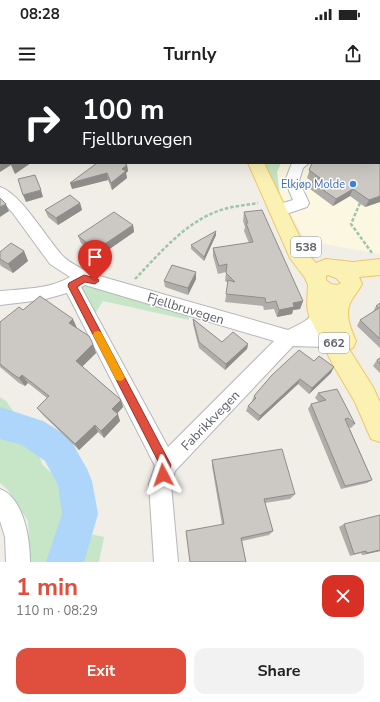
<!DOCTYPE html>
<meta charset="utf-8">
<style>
:root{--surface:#fff;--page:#f2f2f2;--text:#222;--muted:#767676;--accent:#e04f3d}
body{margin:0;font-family:"Nunito Sans",sans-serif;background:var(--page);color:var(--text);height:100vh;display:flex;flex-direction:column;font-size:15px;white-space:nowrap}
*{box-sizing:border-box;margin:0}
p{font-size:13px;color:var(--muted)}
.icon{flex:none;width:22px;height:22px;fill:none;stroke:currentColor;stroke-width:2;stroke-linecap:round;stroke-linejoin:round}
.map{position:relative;height:482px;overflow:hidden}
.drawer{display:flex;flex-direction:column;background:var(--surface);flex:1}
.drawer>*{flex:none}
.top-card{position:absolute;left:0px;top:0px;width:380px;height:84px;box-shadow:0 4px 16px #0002;background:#202124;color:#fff;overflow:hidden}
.pin{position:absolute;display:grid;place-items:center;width:34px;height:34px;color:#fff;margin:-41px -17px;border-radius:50% 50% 50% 0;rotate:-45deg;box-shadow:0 0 4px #0007}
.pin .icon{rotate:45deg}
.me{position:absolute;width:44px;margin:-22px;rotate:356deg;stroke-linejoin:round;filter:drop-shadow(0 0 3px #0008)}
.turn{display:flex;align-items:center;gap:14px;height:84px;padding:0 16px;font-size:18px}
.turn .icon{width:52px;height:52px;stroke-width:2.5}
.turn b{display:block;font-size:28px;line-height:34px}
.round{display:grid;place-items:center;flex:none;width:42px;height:42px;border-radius:12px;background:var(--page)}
.head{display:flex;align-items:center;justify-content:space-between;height:68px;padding:0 16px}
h1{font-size:24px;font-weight:700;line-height:30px;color:var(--accent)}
.primary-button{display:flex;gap:8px;margin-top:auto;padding:8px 16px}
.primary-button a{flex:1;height:46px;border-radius:12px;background:var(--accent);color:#fff;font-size:16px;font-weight:700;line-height:46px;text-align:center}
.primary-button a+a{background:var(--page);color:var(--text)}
.status{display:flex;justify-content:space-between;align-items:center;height:28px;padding:0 20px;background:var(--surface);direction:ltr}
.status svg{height:11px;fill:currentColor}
header{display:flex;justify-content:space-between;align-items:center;height:52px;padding:0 16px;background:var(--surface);font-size:18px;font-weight:700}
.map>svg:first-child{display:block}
.commercial{fill:#fcf7e0}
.green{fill:#c6e6c7}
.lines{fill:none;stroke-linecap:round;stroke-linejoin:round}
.river{fill:#add6fa;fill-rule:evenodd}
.minor-casing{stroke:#b4b7bb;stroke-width:2}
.major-casing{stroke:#eac966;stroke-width:2}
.path{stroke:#9ec4aa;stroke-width:2.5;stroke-dasharray:3.5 2;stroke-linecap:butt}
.minor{fill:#fff;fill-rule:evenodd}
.major{fill:#fbf1b2;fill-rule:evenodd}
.wall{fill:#afada9}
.shaded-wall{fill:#8f8d89}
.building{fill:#ccc9c4;stroke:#8f8d89}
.route{fill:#e04f3d;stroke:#923328}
.slow{fill:#f59e0b}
.shop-dot{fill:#3f7fe0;stroke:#fff;stroke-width:1.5}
.labels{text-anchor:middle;stroke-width:3;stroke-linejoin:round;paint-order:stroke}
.far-shop-label{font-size:11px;fill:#366cbe;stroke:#fff;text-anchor:end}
.shield{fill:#fff;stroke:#8f9195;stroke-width:1}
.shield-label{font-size:12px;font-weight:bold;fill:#5f6267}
.street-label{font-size:13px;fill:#5f6267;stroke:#fff}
</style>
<div class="status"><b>08:28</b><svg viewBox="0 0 49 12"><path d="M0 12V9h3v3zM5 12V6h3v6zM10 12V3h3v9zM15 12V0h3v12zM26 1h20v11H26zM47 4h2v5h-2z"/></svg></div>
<header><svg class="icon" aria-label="menu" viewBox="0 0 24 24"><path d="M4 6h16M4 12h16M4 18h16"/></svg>Turnly<svg class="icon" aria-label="share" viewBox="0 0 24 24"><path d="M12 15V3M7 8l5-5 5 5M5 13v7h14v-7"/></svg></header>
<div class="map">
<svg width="380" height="482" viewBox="0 0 380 482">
<rect width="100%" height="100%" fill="#f0eee7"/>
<path class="commercial" d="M379,23L380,174L306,161L280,116L277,92L281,83H379Z"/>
<path class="green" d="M264,83H281L277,92L280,116Z
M96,204L188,234L189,240L103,221L93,237L79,210L83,206Z
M0,317L6,321L35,362L42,384L63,404L68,438L85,453L104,457L99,482H30L28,441L8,410L0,403Z"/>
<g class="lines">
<path class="river" d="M0,327L43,341L69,357L87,389L92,401L98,434L84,482H46L62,434L58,405L45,381L22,365L0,359Z"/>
<defs>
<path id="minor" d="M5,0H17L4,1Z
M90,0H103L104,1H91Z
M380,24V32L379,33V25Z
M292,83H309L303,88L299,101L309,123L307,127C297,130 283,137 273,134L271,130L273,126L293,120L285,101Z
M0,107C20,113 46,157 61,174C67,182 80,187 89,193L288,250C294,247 300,244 305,241C315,235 311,226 326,231L329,236L319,251L340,256L342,262L340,268L333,270L323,267L293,266L175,391L171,404L178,482H154L149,404L155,386L67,213L42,220L0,225V211C23,209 50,209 70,197L50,184L12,132L0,120ZM85,205L274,261L168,367L81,207Z
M0,409C24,418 30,459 30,482H6L5,457L0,441Z"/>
<path id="major" d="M248,83H264L308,174L316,183L326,179L353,182L380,179V195L359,197L362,204C359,210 356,213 353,218C343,232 350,247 356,261L353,268L349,269L373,307L380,322V362L371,359L355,322L332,283L309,236L307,226L308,205L305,198L290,178ZM328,195L336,198L341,203L337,205L331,204L326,200V196Z"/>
</defs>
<use href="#minor" class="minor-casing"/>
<use href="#major" class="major-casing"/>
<path class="path" d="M360,123L351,144L372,173
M135,199C161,172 187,140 224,129C235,126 247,125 258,123"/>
<use href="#minor" class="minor"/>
<use href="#major" class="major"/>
</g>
<path class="wall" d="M312,83L380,122L365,127L350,116L333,126L310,109L313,102L307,98Z
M127,85L128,91L126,93L127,98L112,110L108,100L72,109Z
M80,123L82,130L58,145L48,137L45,130Z
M244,132L303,221L300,229L293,230L292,234L277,237L274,229L264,230L263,226L225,222L228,203L225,201L226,192L218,194L213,176V168L249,163L244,151L245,147L243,141Z
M133,145L134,152L98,177L81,163L78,156Z
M216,155L204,181L191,169V165Z
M24,171L28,181L13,193L1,186L0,184V172Z
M196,199L188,215L165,207L164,201Z
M380,223V268L357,246L360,240L373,232L376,226Z
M23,230L77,248L96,273L82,286L121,320L123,327L117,333L120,341L104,358L98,352L79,370L43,335L37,328L47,318L28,303L25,306L19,303L0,287V242Z
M193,239L222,262L248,264L247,269L225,290L199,268L193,244Z
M380,278V293L373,286L377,280Z
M331,293L309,314L298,304L258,341L246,331L248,326L252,321L254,316L272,295Z
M318,313L355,344L351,348L349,347L372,400L367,403L341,409L308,329L311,324L319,322L315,318Z
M212,380L295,414L290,419L265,423L273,451L269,455L242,461L246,482H190L186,451L222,445L212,386Z
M344,444L380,471L362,475L361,473L350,476L339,447Z"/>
<path class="shaded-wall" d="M196,0H207L205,1H195Z
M1,28V36L0,37V29Z
M0,75H1V83H31L15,94L11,85L0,92Z
M127,85L128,91L126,93L127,98L112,110L111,103L122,89Z
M107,93L108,100L72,109L70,103Z
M353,109L350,116L333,126L336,119Z
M41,110L43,117L26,122L23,115Z
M380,116V122L365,127L369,120Z
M80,123L82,130L58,145L56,138Z
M6,124L9,131L0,137V127Z
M133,145L134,152L98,177L96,170Z
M216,151V155L204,181V177Z
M24,171L28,181L13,193L8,184Z
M196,192V199L188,215V208Z
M303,221L300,229L293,230L292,234L277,237L279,230L293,223Z
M73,239L77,248L73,252L69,243Z
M93,264L96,273L80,289L76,281Z
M248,264L247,269L225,290L226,284Z
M334,287L331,293L309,314L312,308Z
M22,295L28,303L25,306L19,298Z
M300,299L298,304L258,341L260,336Z
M121,320L123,327L115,336L112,329Z
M118,334L120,341L104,358L101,351Z
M95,345L98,352L79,370L75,364Z
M380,470V471L362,475L367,473Z"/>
<path class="building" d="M40,0H77L79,1H38Z
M173,0H196L195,1H172Z
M1,10V28L0,29V11Z
M380,45V116L369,120L353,109L336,119L312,102L320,98L309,90L312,83H379V46Z
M1,58V75H0V59Z
M97,83H124L127,85L122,89L126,91L111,103L107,93L70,103Z
M35,95L41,110L23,115L18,99Z
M70,115L80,123L56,138L45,130Z
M0,118L6,124L0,127Z
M262,130L303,221L293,223L294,227L279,230L276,221L266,223L265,218L226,214L228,200L235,202L226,193L227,184L219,186L213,168L253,162L246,143H248L244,132Z
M114,132L133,145L96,170L78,156Z
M216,151L204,177L191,165Z
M11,163L24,171L8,184L0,179V172Z
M172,185L196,192L188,208L164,201Z
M40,216L73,239L69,243L89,256L93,264L76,281L121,320L112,329L118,334L101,351L95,345L75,364L37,328L49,316L22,295L19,298L14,295L0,284V242L19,227L23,230Z
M380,223V259L360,240L379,228L376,226Z
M193,239L222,262L233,252L248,264L226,284L199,262Z
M299,270L314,281L319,276L334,287L312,308L300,299L260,336L248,326L256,318L254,316L272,295Z
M380,278V284L377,280Z
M337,309L355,344L348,338L345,339L372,400L345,406L311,324L326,320L318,313Z
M282,369L295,414L264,419L273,451L241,458L246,482H190L186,451L224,444L212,380Z
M380,435V470L367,473L366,471L354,474L344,444Z"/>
<path class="route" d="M84,195L98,199L99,201L95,204L85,202L77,207L171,385L167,399L163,400L159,399L157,395L160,385L68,206L69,203Z"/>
<path class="slow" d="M98,251L101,252L123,294L125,297L123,300L120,301L116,300L93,255L94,252Z"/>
<circle class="shop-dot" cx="353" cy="104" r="4"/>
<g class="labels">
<g class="far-shop-label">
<text x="345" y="108">Elkjøp Molde</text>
</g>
<g class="shield">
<rect x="291" y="157" width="30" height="20" rx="3"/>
<rect x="319" y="253" width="30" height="20" rx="3"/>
</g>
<g class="shield-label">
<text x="306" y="171">538</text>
<text x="334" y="267">662</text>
</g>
<g class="street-label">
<text transform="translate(186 228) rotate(17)" y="5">Fjellbruvegen</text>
<text transform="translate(210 340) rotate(-46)" y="5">Fabrikkvegen</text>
</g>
</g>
</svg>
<div class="pin" style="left:95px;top:201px;background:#d93025"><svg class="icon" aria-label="arrive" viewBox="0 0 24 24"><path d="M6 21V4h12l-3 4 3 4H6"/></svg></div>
<svg class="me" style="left:163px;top:395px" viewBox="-20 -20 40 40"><path d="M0-17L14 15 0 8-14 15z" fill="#e04f3d" stroke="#fff" stroke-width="4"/></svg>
<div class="top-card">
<div class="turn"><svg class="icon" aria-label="right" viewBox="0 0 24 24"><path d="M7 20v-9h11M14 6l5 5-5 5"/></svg><div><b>100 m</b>Fjellbruvegen</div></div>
</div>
</div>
<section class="drawer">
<div class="head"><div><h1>1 min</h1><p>110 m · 08:29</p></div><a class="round" style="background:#d93025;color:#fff"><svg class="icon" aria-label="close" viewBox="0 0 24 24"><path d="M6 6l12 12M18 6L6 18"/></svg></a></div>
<div class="primary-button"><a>Exit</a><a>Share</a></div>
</section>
